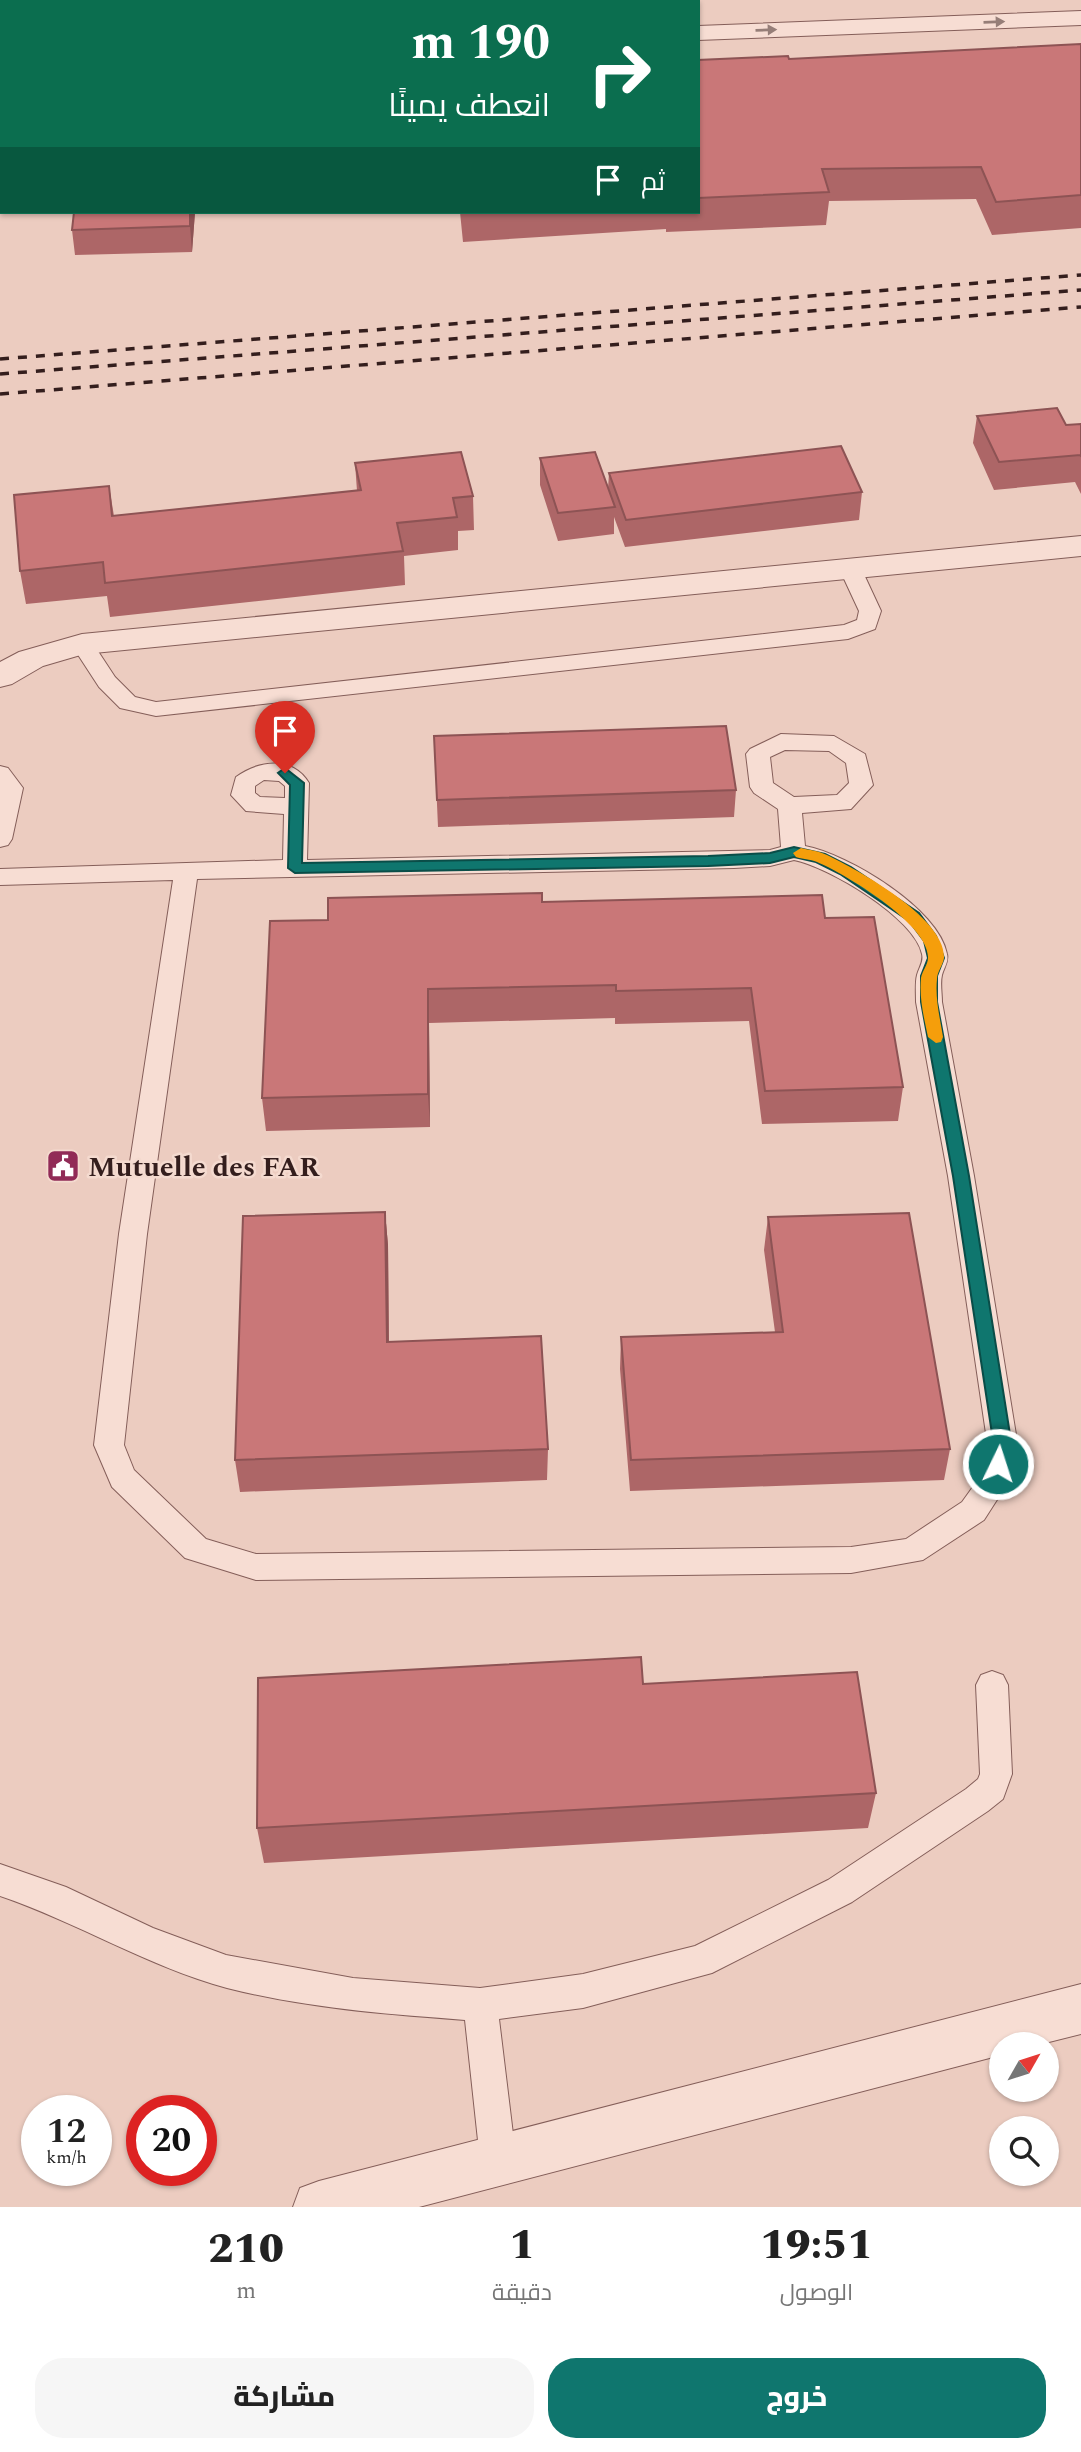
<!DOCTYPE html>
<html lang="ar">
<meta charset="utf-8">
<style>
:root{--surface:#fff;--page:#f6f6f6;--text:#222;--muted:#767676;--accent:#0f766e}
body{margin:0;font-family:Spectral,Cairo,serif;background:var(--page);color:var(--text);direction:rtl;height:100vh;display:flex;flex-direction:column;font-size:26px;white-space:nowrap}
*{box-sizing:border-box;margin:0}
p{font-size:23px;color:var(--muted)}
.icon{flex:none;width:38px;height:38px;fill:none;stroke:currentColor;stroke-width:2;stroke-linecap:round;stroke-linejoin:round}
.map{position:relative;height:2207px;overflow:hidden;direction:ltr}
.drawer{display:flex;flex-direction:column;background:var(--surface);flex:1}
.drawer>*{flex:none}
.top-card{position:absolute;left:0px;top:0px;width:700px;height:214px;box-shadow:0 2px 5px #0004;direction:rtl;background:#0b6e4f;color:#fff;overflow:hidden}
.needle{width:46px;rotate:51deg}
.controls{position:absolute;left:989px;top:2032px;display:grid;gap:14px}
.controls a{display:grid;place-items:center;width:70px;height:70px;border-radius:50%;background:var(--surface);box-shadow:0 2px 5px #0004;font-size:35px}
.speed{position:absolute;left:21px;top:2095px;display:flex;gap:14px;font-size:35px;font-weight:700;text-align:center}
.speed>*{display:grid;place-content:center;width:91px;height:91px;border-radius:50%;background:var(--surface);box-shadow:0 2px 5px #0004;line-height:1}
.speed small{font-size:18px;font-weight:400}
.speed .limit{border:10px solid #d22;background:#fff;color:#111}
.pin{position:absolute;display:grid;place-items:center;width:60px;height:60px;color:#fff;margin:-72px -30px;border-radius:50% 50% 50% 0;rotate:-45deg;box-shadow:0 0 7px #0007}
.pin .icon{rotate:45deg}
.me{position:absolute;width:77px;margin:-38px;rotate:4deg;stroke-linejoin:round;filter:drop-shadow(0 0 5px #0008)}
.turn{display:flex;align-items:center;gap:24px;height:147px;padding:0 35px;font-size:32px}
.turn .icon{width:91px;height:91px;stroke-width:2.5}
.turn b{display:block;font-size:49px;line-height:60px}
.then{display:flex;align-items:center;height:66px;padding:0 35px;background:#0003;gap:14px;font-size:26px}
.eta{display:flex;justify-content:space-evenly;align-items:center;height:119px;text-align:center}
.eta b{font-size:42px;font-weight:800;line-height:49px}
.cta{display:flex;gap:14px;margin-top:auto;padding:14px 35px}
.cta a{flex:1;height:80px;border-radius:28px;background:var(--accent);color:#fff;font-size:28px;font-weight:800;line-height:80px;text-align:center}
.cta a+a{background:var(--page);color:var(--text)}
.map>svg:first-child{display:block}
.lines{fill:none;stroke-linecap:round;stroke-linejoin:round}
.lane-casing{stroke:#845e59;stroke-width:2}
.street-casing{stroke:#845e59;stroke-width:2}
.primary-casing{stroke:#522f2d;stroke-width:2}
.lane{fill:#f7ddd3;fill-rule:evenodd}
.street{fill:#f7ddd3;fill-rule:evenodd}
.primary{fill:#eeaf99;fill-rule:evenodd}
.rail{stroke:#341e1d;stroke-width:3.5;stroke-dasharray:9 9;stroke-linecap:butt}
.wall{fill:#ad6667}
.shaded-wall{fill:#8d5354}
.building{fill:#c97778;stroke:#8d5354;stroke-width:2}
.oneway{fill:#967e78}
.route{fill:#0f766e;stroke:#0a4d48;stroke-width:2}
.slow{fill:#f59e0b}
.labels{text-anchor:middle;stroke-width:5;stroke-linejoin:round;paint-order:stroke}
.poi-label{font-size:28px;font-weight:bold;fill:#341e1d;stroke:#f4dacf;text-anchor:start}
</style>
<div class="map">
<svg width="1081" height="2207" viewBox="0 0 1081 2207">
<rect width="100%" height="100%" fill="#ecccc0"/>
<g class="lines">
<defs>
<path id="lane" d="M850,561L858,563L861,568L881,611L875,629L848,639L156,716L120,708L99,687L71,644L74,639H90L115,677L135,697L156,702L844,625L857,620L859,611L839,568L842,563Z
M781,734L834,736L865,754L873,785L851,809L802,813L805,846C848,854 939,909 947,954C949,962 944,967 942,975C940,983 942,993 942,1002L974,1176L1018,1447L1009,1481L984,1520L923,1560L851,1573L256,1580L185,1558L112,1487L94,1445L119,1234L173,880L0,885V869L283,860L284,814L246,811L231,795L236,777C258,761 292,755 309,783L307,860L770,850L781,847L778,809L754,793L750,787L746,754L750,749ZM785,750L829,751L846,763L849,783L837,795L794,797L773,783L770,757ZM264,780L279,781L285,786V798L260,797L255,793V786ZM794,860C829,867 915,918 922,954C924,962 919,967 917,975C915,983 916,993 916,1002L948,1176L988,1447L980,1477L962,1502L906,1539L851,1547L256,1554L206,1539L134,1470L124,1445L147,1234L197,879L734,868L770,866Z
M0,766L8,768L23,788L12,839L8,845L0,847Z
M992,1671L1003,1675L1008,1685L1012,1774L1003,1799L988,1811L852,1902L712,1973L583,2008L499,2019L516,2159L511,2172L498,2177L485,2172L480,2159L465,2020C385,2014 305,2008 227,1988C149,1967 77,1922 0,1896V1864L66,1887L153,1928L226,1955L353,1978L480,1988L583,1974L695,1946L828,1880L966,1789L978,1779L980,1774L976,1685L981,1675Z"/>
<path id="street" d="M1081,11V25L698,40V26Z
M0,50H2V66H0Z
M1081,536V556L84,654L43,666L12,684L0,687V662L19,652L82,634Z
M1081,1984V2034L1041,2044H1001V2055L419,2207H293L300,2188L319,2181Z"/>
<path id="primary" d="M594,0H669L593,2Z
M0,20H2V34H0Z"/>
</defs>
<use href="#lane" class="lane-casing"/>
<use href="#street" class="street-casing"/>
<use href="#primary" class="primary-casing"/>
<use href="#lane" class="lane"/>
<use href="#street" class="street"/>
<use href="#primary" class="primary"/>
<path class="rail" d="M0,359L1081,275
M0,374L1081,290
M0,394L1081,307"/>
</g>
<path class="wall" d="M1081,44V228L992,235L976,199L829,201L826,225L666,232V229L463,242L460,212H698V60L789,59Z
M74,212H195L192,252L75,255L72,230Z
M977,416L1066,425L1081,424V494L1075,482L994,490L973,443Z
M540,458L608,489L609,473L862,492L859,520L625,547L614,517V534L558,541L540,485Z
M355,463L473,496L474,530L458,531V550L404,556L405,585L110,617L107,596L26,604L20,571L109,486L114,516L357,491Z
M434,736L736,790L734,817L438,827Z
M542,902L825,918L903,1087L898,1121L762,1124L749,1021L615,1024V1018L429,1023L430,1127L266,1131L262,1098L328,920Z
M385,1212L388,1245L389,1342L548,1449L547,1480L240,1492L235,1460Z
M768,1217L950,1449L944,1480L630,1491L620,1369L621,1337L775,1332L764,1250Z
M643,1684L876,1793L868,1828L264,1863L257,1828Z"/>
<path class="shaded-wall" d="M190,212H195L192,252L190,226Z
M428,989L429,1023L430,1127L428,1094Z
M385,1212L388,1245L389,1374L387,1342Z"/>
<path class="building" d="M1081,44V195L996,202L981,167L822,169L829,192L698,198V60L788,56L789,59Z
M74,212H190V226L72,230Z
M1057,408L1066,425L1081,424V456L1080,455L999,462L977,416Z
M841,446L862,492L626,520L609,473Z
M461,452L473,496L453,498L457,517L397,523L403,551L105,583L103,562L20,571L14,495L109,486L112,516L361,490L355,463Z
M595,452L615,507L558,513L540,458Z
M726,726L736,790L437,800L434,736Z
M542,893V902L822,895L825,918L874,917L903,1087L765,1091L751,988L616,991V985L428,989V1094L262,1098L270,921L328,920V898Z
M385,1212L387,1342L541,1336L548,1449L235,1460L243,1216Z
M909,1213L950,1449L631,1460L621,1337L783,1332L768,1217Z
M641,1657L643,1684L857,1672L876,1793L257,1828L258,1678Z"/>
<defs><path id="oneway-solid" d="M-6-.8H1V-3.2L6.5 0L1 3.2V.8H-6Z" transform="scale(1.75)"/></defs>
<g class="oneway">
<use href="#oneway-solid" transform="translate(994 22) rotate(-2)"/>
<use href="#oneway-solid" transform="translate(766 30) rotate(-2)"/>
</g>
<path class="route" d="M285,768L304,783L302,863L708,856L770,853L794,847L825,854L851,867L919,913L936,936L944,958L937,976V1002L969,1176L1012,1447L1005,1469L998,1472L992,1469L989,1464L994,1447L953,1176L921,1002V976L928,958L924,941L909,921L840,874L816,862L794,857L770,863L708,866L295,873L288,868L290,785L278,773Z"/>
<path class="slow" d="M801,848C809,850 819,851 827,855C858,870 946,918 944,958C943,965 937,972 937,979C935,999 940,1018 943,1037L941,1042L936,1043L928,1037C924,1018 919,998 921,978C922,971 928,965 928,958C930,925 844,873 817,862C810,859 802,859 796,857L793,853Z"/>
<defs>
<symbol id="civic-square" viewBox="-11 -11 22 22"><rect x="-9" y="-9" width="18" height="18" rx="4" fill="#912b57" stroke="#f4dacf"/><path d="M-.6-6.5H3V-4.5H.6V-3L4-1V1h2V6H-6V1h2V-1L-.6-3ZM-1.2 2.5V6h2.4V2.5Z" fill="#fff"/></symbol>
</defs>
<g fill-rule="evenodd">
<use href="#civic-square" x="44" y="1147" width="38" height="38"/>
</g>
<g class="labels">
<g class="poi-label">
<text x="88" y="1176">Mutuelle des FAR</text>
</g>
</g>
</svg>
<div class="controls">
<a><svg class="needle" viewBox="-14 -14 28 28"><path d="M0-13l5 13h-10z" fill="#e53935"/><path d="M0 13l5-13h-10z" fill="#767676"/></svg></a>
<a><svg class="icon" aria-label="search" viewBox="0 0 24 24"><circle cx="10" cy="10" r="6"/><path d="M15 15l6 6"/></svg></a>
</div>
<div class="speed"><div>12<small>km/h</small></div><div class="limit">20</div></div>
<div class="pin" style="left:285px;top:773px;background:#d93025"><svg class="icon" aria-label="arrive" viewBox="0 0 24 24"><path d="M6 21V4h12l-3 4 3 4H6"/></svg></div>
<svg class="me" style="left:998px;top:1464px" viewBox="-20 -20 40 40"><circle r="17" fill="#0f766e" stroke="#fff" stroke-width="3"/><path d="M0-11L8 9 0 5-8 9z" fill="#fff"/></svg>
<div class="top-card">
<div class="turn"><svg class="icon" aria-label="right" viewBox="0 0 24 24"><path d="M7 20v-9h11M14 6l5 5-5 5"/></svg><div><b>190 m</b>انعطف يمينًا</div></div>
<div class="then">ثم<svg class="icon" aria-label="arrive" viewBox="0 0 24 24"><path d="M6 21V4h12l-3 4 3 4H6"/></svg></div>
</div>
</div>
<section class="drawer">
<div class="eta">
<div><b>19:51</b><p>الوصول</p></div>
<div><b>1</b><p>دقيقة</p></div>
<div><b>210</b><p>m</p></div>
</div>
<div class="cta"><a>خروج</a><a>مشاركة</a></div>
</section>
